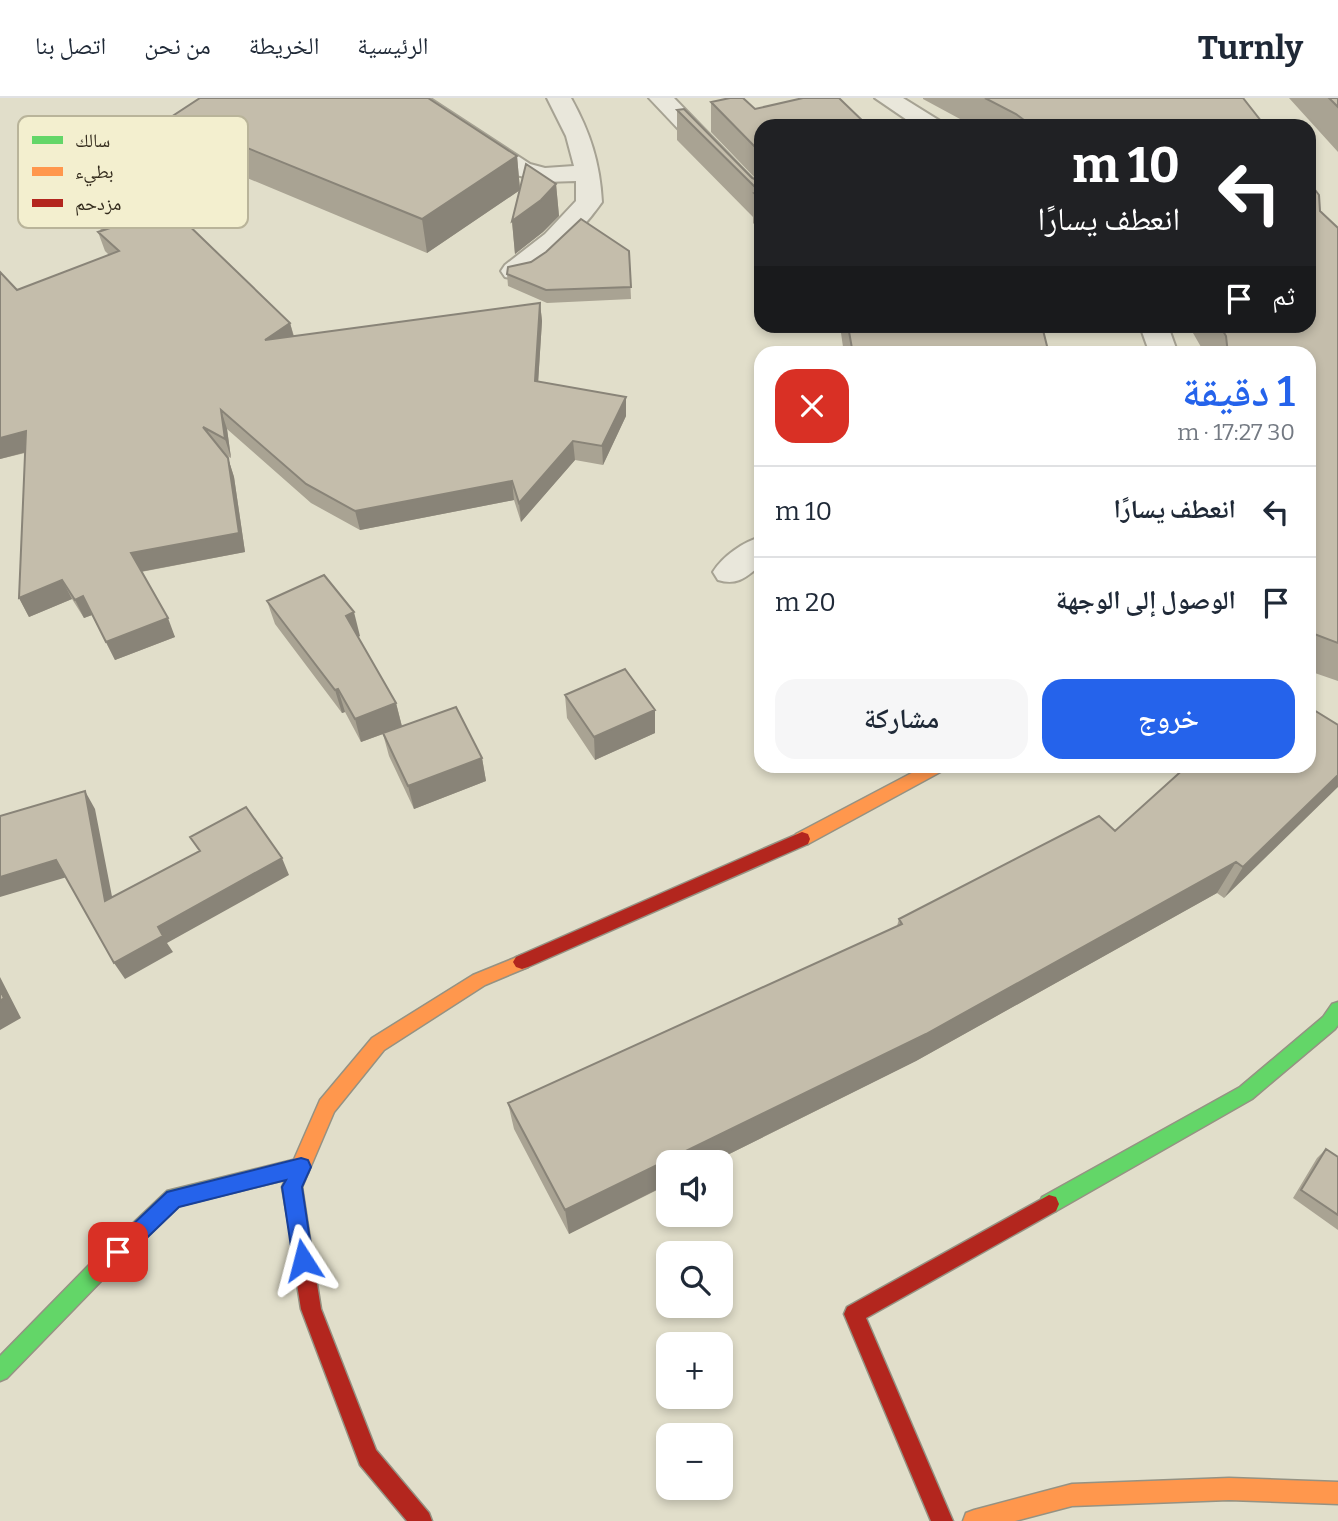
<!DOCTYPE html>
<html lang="ar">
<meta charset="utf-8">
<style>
:root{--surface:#fff;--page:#f6f6f7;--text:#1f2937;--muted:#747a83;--line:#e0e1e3;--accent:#2563eb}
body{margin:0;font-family:Bitter,"Noto Naskh Arabic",serif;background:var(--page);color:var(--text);direction:rtl;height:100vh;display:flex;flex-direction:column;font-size:26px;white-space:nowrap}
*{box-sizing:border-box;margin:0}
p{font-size:23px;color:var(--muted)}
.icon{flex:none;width:38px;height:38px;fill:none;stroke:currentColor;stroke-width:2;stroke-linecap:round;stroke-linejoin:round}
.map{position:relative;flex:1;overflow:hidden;direction:ltr}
.sheet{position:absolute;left:754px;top:248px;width:562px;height:427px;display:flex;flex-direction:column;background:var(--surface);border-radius:21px;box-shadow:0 4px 10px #0003;direction:rtl}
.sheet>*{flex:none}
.banner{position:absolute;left:754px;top:21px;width:562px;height:214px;border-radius:21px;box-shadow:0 4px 10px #0003;direction:rtl;background:#202124;color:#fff;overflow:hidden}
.tools{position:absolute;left:656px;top:1052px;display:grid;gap:14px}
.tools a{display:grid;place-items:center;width:77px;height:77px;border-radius:14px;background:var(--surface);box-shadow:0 4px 10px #0003;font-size:35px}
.pin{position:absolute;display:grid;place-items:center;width:60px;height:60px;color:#fff;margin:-30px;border-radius:14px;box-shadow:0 4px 10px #0006}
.me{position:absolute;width:77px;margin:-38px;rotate:351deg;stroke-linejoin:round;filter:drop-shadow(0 0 5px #0008)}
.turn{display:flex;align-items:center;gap:24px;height:147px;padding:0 21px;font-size:32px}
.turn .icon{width:91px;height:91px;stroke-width:2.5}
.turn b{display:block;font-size:49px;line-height:60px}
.then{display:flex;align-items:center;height:66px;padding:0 21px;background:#0003;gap:14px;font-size:26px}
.round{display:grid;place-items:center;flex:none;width:74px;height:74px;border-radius:21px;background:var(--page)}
.headline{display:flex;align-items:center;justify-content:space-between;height:119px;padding:0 21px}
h1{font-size:42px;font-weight:600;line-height:52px;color:var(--accent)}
.primary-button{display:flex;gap:14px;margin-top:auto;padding:14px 21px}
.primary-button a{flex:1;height:80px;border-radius:21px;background:var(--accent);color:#fff;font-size:28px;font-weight:600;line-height:80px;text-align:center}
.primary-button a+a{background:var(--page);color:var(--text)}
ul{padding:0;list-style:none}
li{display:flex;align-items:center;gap:21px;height:91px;padding:0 21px;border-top:2px solid var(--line)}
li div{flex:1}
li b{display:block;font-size:26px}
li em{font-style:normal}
header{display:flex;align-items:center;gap:42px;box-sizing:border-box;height:98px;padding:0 35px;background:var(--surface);border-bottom:2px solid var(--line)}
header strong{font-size:33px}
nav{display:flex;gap:38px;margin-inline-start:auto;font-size:24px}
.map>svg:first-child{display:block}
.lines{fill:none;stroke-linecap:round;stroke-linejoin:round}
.street-casing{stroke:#a6a293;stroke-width:4}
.fast-casing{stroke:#959283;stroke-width:3}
.slow-casing{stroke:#959283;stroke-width:3}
.jam-casing{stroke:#959283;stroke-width:3}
.street{fill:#e9e7db;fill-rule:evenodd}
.fast{fill:#63d668;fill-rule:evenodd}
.slow{fill:#ff974d;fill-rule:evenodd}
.jam{fill:#b3261e;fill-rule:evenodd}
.wall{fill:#a9a393}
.shaded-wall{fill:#898478}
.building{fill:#c4bdab;stroke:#898478;stroke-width:2}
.route{fill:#2563eb;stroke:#184099;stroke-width:2}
.key{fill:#f3efcf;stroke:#b9b49a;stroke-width:2}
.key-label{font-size:19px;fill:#332b1d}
</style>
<header>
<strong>Turnly</strong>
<nav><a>الرئيسية</a><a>الخريطة</a><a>من نحن</a><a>اتصل بنا</a></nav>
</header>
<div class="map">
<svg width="1338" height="1423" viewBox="0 0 1338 1423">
<rect width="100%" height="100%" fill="#e1deca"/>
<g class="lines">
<defs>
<path id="street" d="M401,0H429L530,66L545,70L574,68L566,38L547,0H571C590,34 600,65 602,104C585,128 536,186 505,179L501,173L505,167L545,136L576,103V83L545,84L512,76L405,5Z
M649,0H674L761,90V112L752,109Z
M875,0H903L940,23L944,28H916Z
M1140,228H1168L1178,256H1150Z
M761,439V467C746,479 738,488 718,482L713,474C723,458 743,444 761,439Z"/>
<path id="fast" d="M1338,904V927L1335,931L1252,1001L1056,1113L1049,1115L1042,1113L1039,1106L1042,1099L1240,989L1323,919L1332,906Z
M301,1060L308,1063L310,1069L308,1075L301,1078L179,1108L106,1178L7,1280L0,1283V1258L92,1164L167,1093Z"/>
<path id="slow" d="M925,668H946L944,672L808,746H796L794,741L796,736Z
M522,857L528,859L531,864L528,869L485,887L384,952L334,1014L302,1089L313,1161L310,1168L303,1171L296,1168L282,1089L320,1002L372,940L473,877Z
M1229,1380L1338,1384V1406L1229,1402L1072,1408L1015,1423H963L966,1415L974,1412L1072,1386Z"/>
<path id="jam" d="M802,734L808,736L810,741L808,746L528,869L522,871L516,869L513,864L516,859Z
M1049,1097L1056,1099L1059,1106L1056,1113L866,1220L953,1423H931L844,1216L847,1209Z
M303,1151L310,1154L313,1161L321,1211L376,1352L429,1415L432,1423H407L360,1367L301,1211L293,1161L296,1154Z"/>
</defs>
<use href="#street" class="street-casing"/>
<use href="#fast" class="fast-casing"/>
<use href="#slow" class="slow-casing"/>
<use href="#jam" class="jam-casing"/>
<use href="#street" class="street"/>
<use href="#fast" class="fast"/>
<use href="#slow" class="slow"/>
<use href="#jam" class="jam"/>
</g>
<path class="wall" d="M199,0H428L517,58L520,91L556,86L559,118L543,134L515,156L512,123L520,92L427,155L180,52L171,19Z
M923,0H1243L1265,28H973L923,1Z
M1289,0H1338V54Z
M711,4L761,28V134L753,125V119L677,42V12L752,80L757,82L711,34Z
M92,110L290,225L294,238L540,205L542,223L538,284L626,299V318L603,367L575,362L521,424L514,402L360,432L311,405L227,331L231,360L225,357L228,360L234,379L245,454L141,474L175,539L115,562L92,517L84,520L72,501L29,519L19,500L25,355L0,361V174L17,192L109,157L105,153L98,134L102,133L98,129Z
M1320,113L1338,130V583L1309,573V256H1205L1189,228H1309Z
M629,153L631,201L547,205L508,188L507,176Z
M840,228H1042L1049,256H844Z
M267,503L360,538L358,539L396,605L402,628L482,660L486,683L414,711L389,658L383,636L361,644L345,614L342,615L275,526Z
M565,597L655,612V635L595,662L567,620Z
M1338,627L1224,800L1217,795L916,963L569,1136L514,1031L508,1005L897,828L899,821L1115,733Z
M1326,1051L1338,1059V1132L1293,1100L1317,1060Z"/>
<path class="shaded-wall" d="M517,58L520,92L427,155L422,121Z
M556,86L559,118L543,134L515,156L512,123Z
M540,205L542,223L537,302L535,283Z
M290,225L295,244L265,242Z
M626,299V318L603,367L602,348Z
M221,312L227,331L231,360L225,341Z
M26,333L34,352L0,361V340Z
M573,343L575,362L521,424L519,405Z
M228,360L234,379L245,454L139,474L131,455Z
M512,383L514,402L360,432L355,413Z
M62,482L72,501L29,519L19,500Z
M83,498L92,517L84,520L75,502Z
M354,514L360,538L353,541L346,518Z
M168,520L175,539L115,562L106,544Z
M338,591L345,614L342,615L335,592Z
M396,605L402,629L361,644L355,621Z
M655,612V635L595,662L594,639Z
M482,660L486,683L414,711L408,688Z
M1338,677V689L1224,800L1243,769Z
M85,693L95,711L116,819L105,803Z
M282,760L289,777L167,845L173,854L125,881L114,865L158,829Z
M56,762L67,779L0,799V779Z
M1236,764L1217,795L916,963L713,1064H668V1086L569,1136L565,1112Z
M0,879L21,920L0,932Z"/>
<path class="building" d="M200,0H428L517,58L422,121L171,19Z
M730,0H743L755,11L803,0H839L868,28H761V55L711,4Z
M985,0H1243L1265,28H1032L1016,16Z
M1329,0H1338V9Z
M684,11L752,80L761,84V101L754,95L759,93L677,12Z
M526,66L556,86L541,102L512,123Z
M1309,84L1319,97L1320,113L1338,130V545L1309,534V256H1228L1226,238L1220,228H1309Z
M149,89L290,225L265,242L540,205L535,283L626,299L602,348L573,343L519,405L512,383L355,413L306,386L221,312L225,341L203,329L228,360L239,435L131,455L168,520L106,544L83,498L75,502L62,482L19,500L26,333L0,340V174L17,192L119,153L98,134L113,129L92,110Z
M581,121L629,153L631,189L546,192L507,176L508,169L531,164L546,154Z
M848,228H1042L1049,256H853Z
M324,477L354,514L346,518L396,605L355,621L338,591L335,592L267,503Z
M625,571L655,612L594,639L565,597Z
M456,609L482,660L408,688L383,635Z
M1309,609L1338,627V677L1243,769L1236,764L926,936L565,1112L508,1005L902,826L899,821L1099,718L1115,733L1187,668H1309Z
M85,693L105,803L200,753L190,739L246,709L282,760L158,829L163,838L114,865L56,762L0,779V718Z
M0,892L4,900L0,903Z
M1326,1051L1338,1059V1117L1301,1092Z"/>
<path class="route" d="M301,1060L308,1062L311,1069L302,1089L313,1162L311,1169L303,1172L296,1169L293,1162L282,1089L286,1082L179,1109L125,1161L118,1164L111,1161L108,1154L111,1147L167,1094Z"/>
<rect x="18" y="18" width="230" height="112" rx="10" class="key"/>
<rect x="32" y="38" width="31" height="8" fill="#63d668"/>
<rect x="32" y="69" width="31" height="9" fill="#ff974d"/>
<rect x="32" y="101" width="31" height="8" fill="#b3261e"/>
<g class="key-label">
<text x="75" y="49">سالك</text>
<text x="75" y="80">بطيء</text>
<text x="75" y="112">مزدحم</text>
</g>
</svg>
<div class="tools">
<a><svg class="icon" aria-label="sound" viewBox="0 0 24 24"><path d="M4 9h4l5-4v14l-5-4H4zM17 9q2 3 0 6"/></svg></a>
<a><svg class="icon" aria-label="search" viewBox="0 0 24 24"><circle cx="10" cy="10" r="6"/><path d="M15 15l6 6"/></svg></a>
<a>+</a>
<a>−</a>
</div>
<div class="pin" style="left:118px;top:1154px;background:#d93025"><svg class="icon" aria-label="arrive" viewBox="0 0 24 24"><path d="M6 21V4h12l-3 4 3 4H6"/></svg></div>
<svg class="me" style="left:303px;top:1162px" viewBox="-20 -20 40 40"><path d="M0-17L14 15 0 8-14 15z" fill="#2563eb" stroke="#fff" stroke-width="4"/></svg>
<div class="banner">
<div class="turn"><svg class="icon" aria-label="left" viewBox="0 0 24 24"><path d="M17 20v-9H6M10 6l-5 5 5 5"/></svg><div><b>10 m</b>انعطف يسارًا</div></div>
<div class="then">ثم<svg class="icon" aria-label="arrive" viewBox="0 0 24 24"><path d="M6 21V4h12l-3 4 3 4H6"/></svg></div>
</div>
<section class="sheet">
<div class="headline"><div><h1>1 دقيقة</h1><p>30 m · 17:27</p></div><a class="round" style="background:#d93025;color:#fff"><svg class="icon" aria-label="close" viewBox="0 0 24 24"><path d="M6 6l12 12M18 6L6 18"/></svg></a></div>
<ul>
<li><svg class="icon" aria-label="left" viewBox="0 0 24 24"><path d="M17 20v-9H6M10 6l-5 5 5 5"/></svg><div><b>انعطف يسارًا</b></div><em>10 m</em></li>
<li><svg class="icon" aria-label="arrive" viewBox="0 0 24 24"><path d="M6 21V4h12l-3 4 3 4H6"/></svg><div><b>الوصول إلى الوجهة</b></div><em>20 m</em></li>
</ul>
<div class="primary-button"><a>خروج</a><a>مشاركة</a></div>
</section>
</div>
